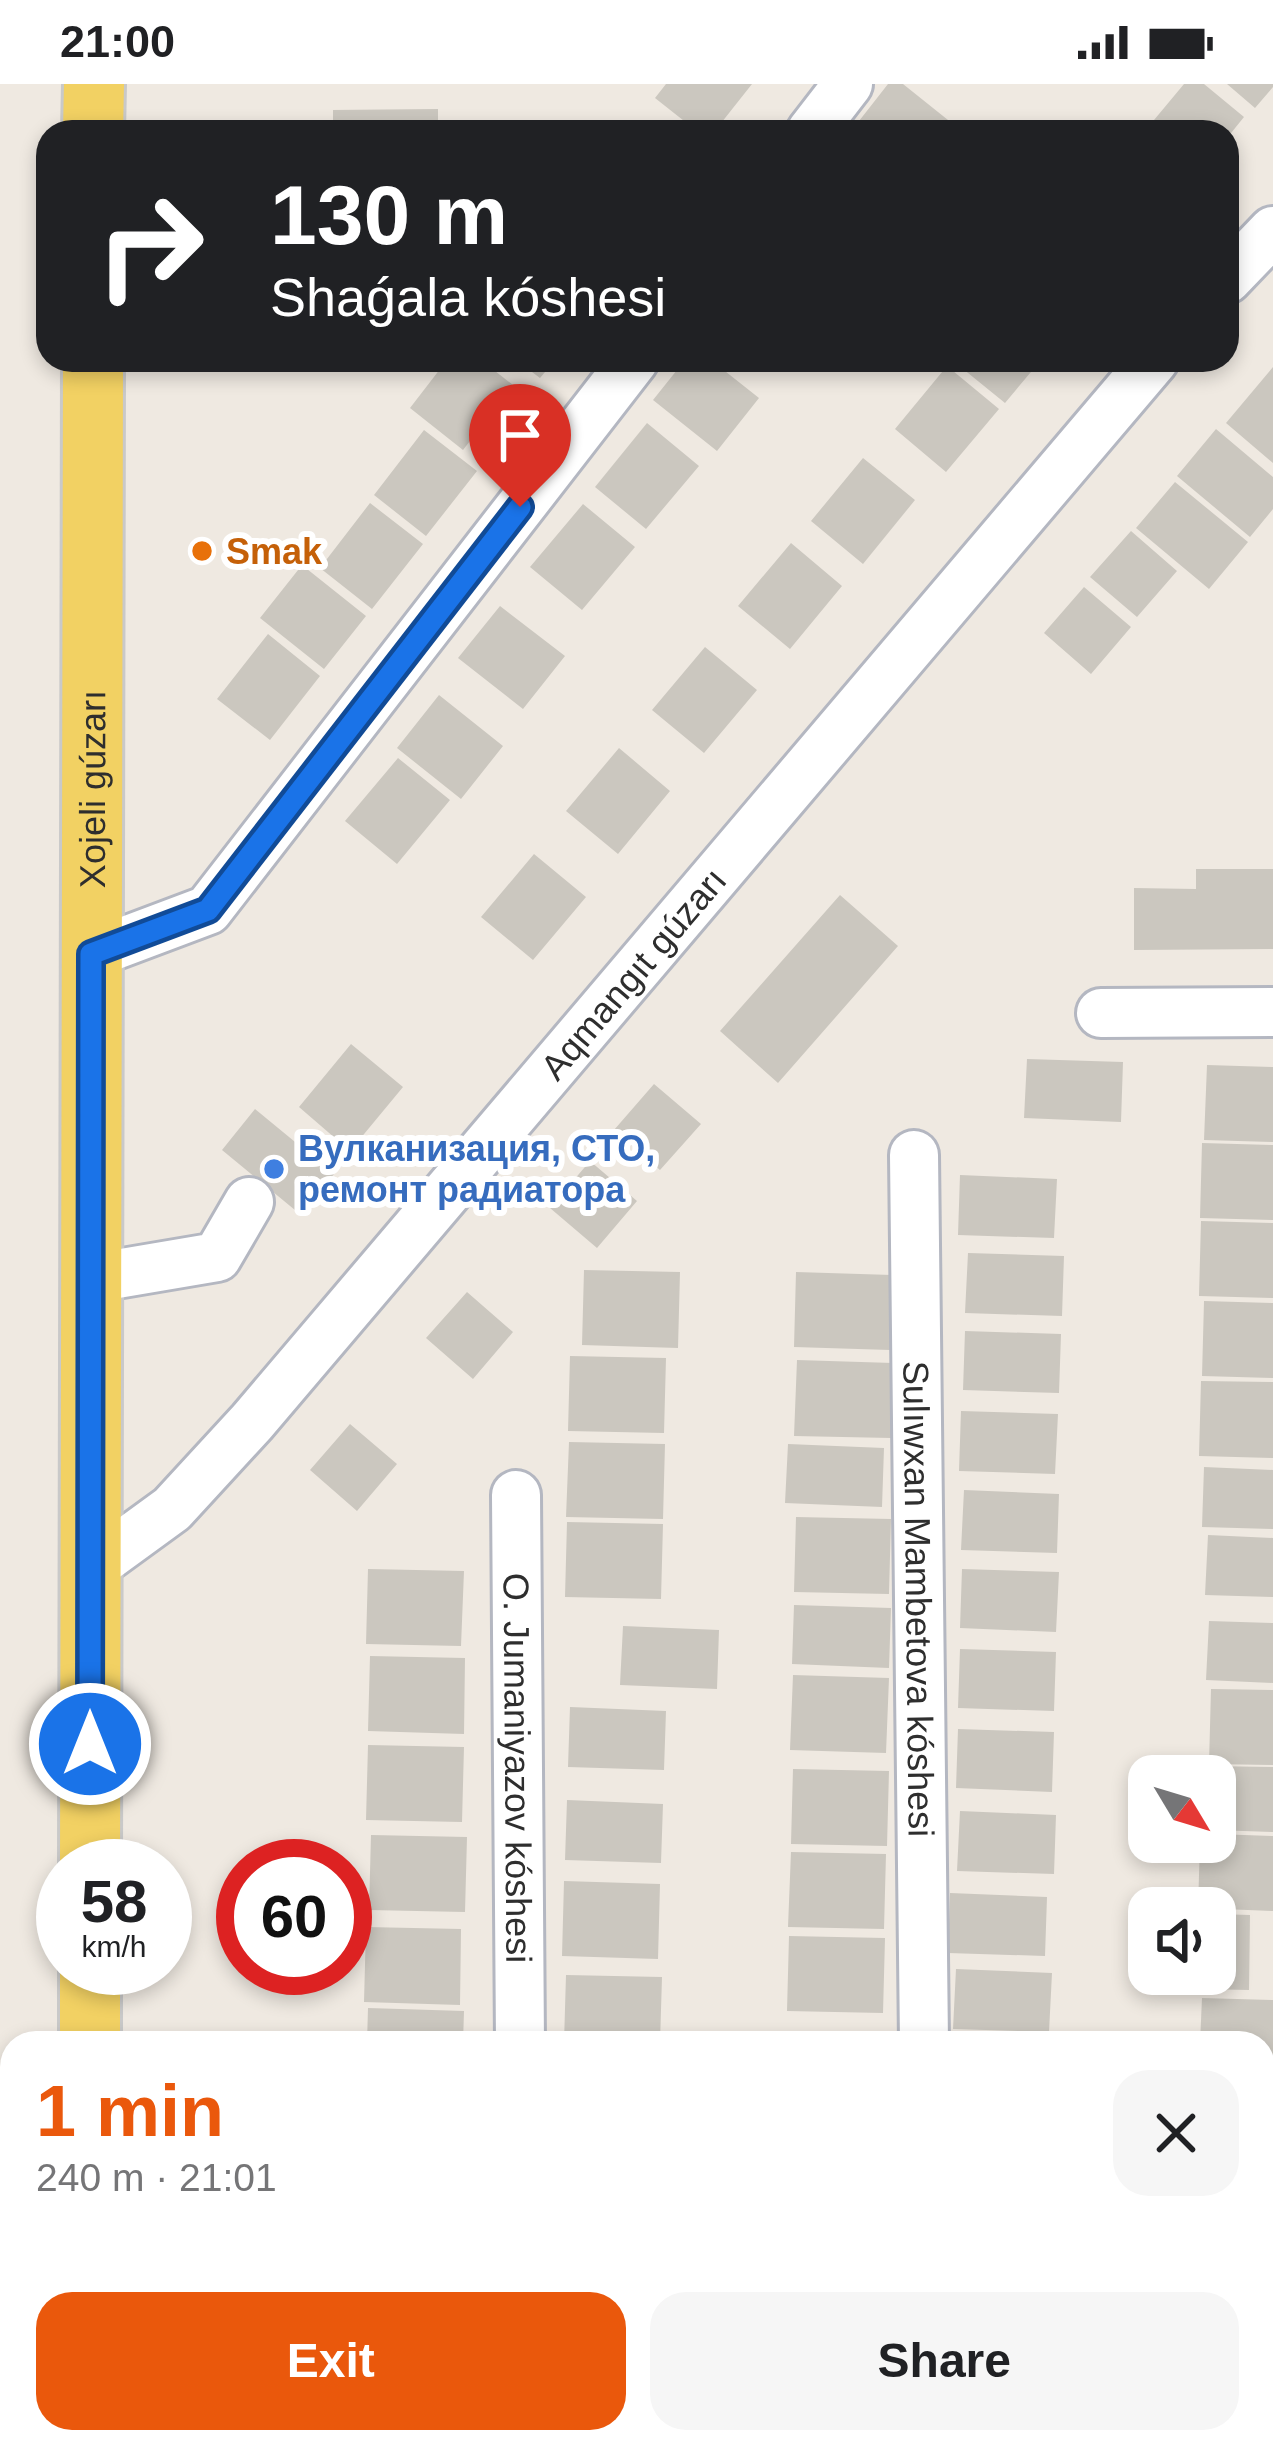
<!DOCTYPE html>
<meta charset="utf-8">
<style>
:root{--surface:#fff;--page:#f6f6f6;--text:#202124;--muted:#757577;--accent:#ea580c}
body{margin:0;font-family:Helvetica,sans-serif;background:var(--page);color:var(--text);height:100vh;display:flex;flex-direction:column;font-size:45px;white-space:nowrap}
*{box-sizing:border-box;margin:0}
p{font-size:39px;color:var(--muted)}
.icon{flex:none;width:66px;height:66px;fill:none;stroke:currentColor;stroke-width:2;stroke-linecap:round;stroke-linejoin:round}
.map{position:relative;flex:1;overflow:hidden}
.side{position:absolute;left:0px;top:1947px;width:1275px;height:423px;display:flex;flex-direction:column;background:var(--surface);border-radius:36px 36px 0 0;box-shadow:0 6px 18px #0003}
.side>*{flex:none}
.hud{position:absolute;left:36px;top:36px;width:1203px;height:252px;border-radius:36px;box-shadow:0 6px 18px #0003;background:#202124;color:#fff;overflow:hidden}
.needle{width:78px;rotate:128deg}
.tools{position:absolute;left:1128px;top:1671px;display:grid;gap:24px}
.tools a{display:grid;place-items:center;width:108px;height:108px;border-radius:24px;background:var(--surface);box-shadow:0 6px 18px #0003;font-size:60px}
.speed{position:absolute;left:36px;top:1755px;display:flex;gap:24px;font-size:60px;font-weight:700;text-align:center}
.speed>*{display:grid;place-content:center;width:156px;height:156px;border-radius:50%;background:var(--surface);box-shadow:0 6px 18px #0003;line-height:1}
.speed small{font-size:30px;font-weight:400}
.speed .limit{border:18px solid #d22;background:#fff;color:#111}
.pin{position:absolute;display:grid;place-items:center;width:102px;height:102px;color:#fff;margin:-123px -51px;border-radius:50% 50% 50% 0;rotate:-45deg;box-shadow:0 0 12px #0007}
.pin .icon{rotate:45deg}
.me{position:absolute;width:132px;margin:-66px;rotate:0deg;stroke-linejoin:round;filter:drop-shadow(0 0 9px #0008)}
.turn{display:flex;align-items:center;gap:42px;height:252px;padding:0 36px;font-size:54px}
.turn .icon{width:156px;height:156px;stroke-width:2.5}
.turn b{display:block;font-size:84px;line-height:102px}
.round{display:grid;place-items:center;flex:none;width:126px;height:126px;border-radius:36px;background:var(--page)}
.summary{display:flex;align-items:center;justify-content:space-between;height:204px;padding:0 36px}
h1{font-size:72px;font-weight:700;line-height:90px;color:var(--accent)}
.action{display:flex;gap:24px;margin-top:auto;padding:24px 36px}
.action a{flex:1;height:138px;border-radius:36px;background:var(--accent);color:#fff;font-size:48px;font-weight:700;line-height:138px;text-align:center}
.action a+a{background:var(--page);color:var(--text)}
.status{display:flex;justify-content:space-between;align-items:center;height:84px;padding:0 60px;background:var(--surface);direction:ltr}
.status svg{height:33px;fill:currentColor}
.map>svg:first-child{display:block}
.building{fill:#cbc7bf}
.lines{fill:none;stroke-linecap:round;stroke-linejoin:round}
.minor-casing{stroke:#b4b7c1;stroke-width:54}
.major-casing{stroke:#c9c9c9;stroke-width:66}
.minor{stroke:#fff;stroke-width:48}
.major{stroke:#f2d163;stroke-width:60}
.route-casing{stroke:#114b97;stroke-width:30}
.route{stroke:#1a73e8;stroke-width:21}
.food-dot{fill:#e8710a;stroke:#fff;stroke-width:4.5}
.shop-dot{fill:#3f7fe0;stroke:#fff;stroke-width:4.5}
.labels{text-anchor:middle;stroke-width:12;stroke-linejoin:round;paint-order:stroke}
.food-label{font-size:36px;font-weight:bold;fill:#c56008;stroke:#fff;text-anchor:start}
.street-label{font-size:36px;fill:#2e2e2e;stroke:#fff}
.shop-label{font-size:36px;font-weight:bold;fill:#366cbe;stroke:#fff;text-anchor:start}
</style>
<div class="status"><b>21:00</b><svg viewBox="0 0 49 12"><path d="M0 12V9h3v3zM5 12V6h3v6zM10 12V3h3v9zM15 12V0h3v12zM26 1h20v11H26zM47 4h2v5h-2z"/></svg></div>
<div class="map">
<svg width="1273" height="2369" viewBox="0 0 1273 2369">
<rect width="100%" height="100%" fill="#efe9e1"/>
<path class="building" d="M666,0H752L714,48H698L655,14Z
M888,0H903L958,44L954,48H855L852,46Z
M1184,0H1204L1244,33L1227,54V48H1144Z
M1227,0H1273V3L1255,24Z
M438,25V48H333V26Z
M447,276H481L513,301L463,366L410,324Z
M516,276H555L540,294Z
M685,276H711L759,314L717,367L653,316Z
M952,276H1041L1005,319Z
M947,282L999,325L946,388L895,345Z
M1273,283V379L1226,339Z
M647,339L699,382L646,445L595,403Z
M1216,345L1273,393V425L1250,453L1177,392Z
M424,346L477,387L426,452L374,411Z
M863,374L915,416L863,480L811,437Z
M1175,398L1248,458L1209,505L1136,444Z
M370,419L423,460L372,525L320,484Z
M583,420L635,463L582,526L530,483Z
M1131,447L1177,487L1137,533L1090,493Z
M791,459L842,502L790,565L738,522Z
M302,481L366,532L324,585L260,534Z
M1084,503L1131,543L1091,590L1044,549Z
M500,522L565,572L523,625L458,574Z
M268,550L320,592L270,656L217,615Z
M705,563L757,606L704,669L652,626Z
M439,611L503,662L461,715L397,664Z
M619,664L670,707L618,770L566,727Z
M398,674L450,716L397,780L345,737Z
M534,770L586,813L533,876L481,833Z
M1196,785H1273V865L1134,866V804L1196,805Z
M840,811L898,862L778,999L720,947Z
M351,960L403,1003L350,1067L299,1023Z
M1027,975L1123,978L1121,1038L1024,1034Z
M1207,981L1273,983V1058L1204,1056Z
M654,1000L701,1040L660,1086L614,1046Z
M255,1025L334,1090L301,1131L222,1066Z
M1202,1059L1273,1061V1136L1200,1134Z
M590,1077L637,1117L597,1164L550,1124Z
M960,1091L1057,1095L1054,1154L958,1151Z
M1201,1137L1273,1139V1214L1199,1212Z
M968,1169L1064,1172L1062,1232L965,1229Z
M584,1186L680,1188L678,1264L582,1261Z
M796,1188L892,1191L890,1266L794,1263Z
M467,1208L513,1248L473,1295L426,1254Z
M1204,1217L1273,1219V1294L1202,1292Z
M965,1247L1061,1250L1059,1309L963,1306Z
M570,1272L666,1274L664,1349L568,1347Z
M797,1276L893,1279L891,1354L794,1352Z
M1201,1297L1273,1298V1374L1199,1372Z
M961,1327L1058,1330L1055,1390L959,1387Z
M350,1340L397,1380L357,1427L310,1386Z
M569,1358L665,1360L663,1435L566,1433Z
M788,1360L884,1364L882,1423L785,1419Z
M1204,1383L1273,1386V1445L1202,1443Z
M964,1406L1059,1410L1057,1469L961,1466Z
M796,1433L891,1435L889,1510L794,1508Z
M567,1438L663,1440L661,1515L565,1513Z
M1208,1451L1273,1454V1513L1205,1511Z
M368,1485L464,1487L461,1562L366,1560Z
M962,1485L1059,1488L1056,1548L960,1544Z
M794,1521L891,1524L889,1584L792,1580Z
M1209,1537L1273,1539V1599L1206,1596Z
M623,1542L719,1546L717,1605L620,1601Z
M960,1565L1056,1568L1054,1627L958,1624Z
M370,1572L465,1574L464,1650L368,1647Z
M793,1591L889,1594L886,1669L790,1666Z
M1211,1605L1273,1606V1681L1209,1680Z
M570,1623L666,1627L664,1686L568,1683Z
M958,1645L1054,1648L1052,1708L956,1704Z
M368,1661L464,1663L462,1738L366,1736Z
M1209,1682L1273,1683V1748L1215,1746V1692H1209Z
M793,1685L889,1687L887,1762L791,1760Z
M567,1716L663,1720L661,1779L565,1776Z
M960,1727L1056,1731L1054,1790L957,1787Z
M1215,1750L1273,1752V1827L1198,1824L1200,1758H1215Z
M371,1751L467,1753L465,1828L369,1826Z
M791,1768L886,1770L884,1845L788,1843Z
M564,1797L660,1800L658,1875L562,1872Z
M950,1809L1047,1813L1045,1872L948,1869Z
M1215,1830L1250,1831L1249,1906L1153,1904V1890H1215Z
M366,1843L461,1845L460,1921L364,1918Z
M789,1852L885,1854L883,1929L787,1927Z
M956,1885L1052,1889L1049,1948L953,1945Z
M566,1891L662,1893L660,1959H564Z
M1202,1914L1273,1916V1991H1263V1959H1200Z
M368,1924L464,1927L463,1959H367Z
M1263,2002H1273V2077H1263Z
M1263,2090L1273,2091V2166H1263Z
M1263,2182H1273V2257H1263Z
M218,2358H266L265,2366L218,2361Z
M380,2358H483L480,2369H377Z
M500,2358H573L570,2369H497Z"/>
<g class="lines">
<defs>
<g id="minor">
<path d="M811,48L848,0"/>
<path d="M1227,195L1273,147"/>
<path d="M91,870L208,826L634,276"/>
<path d="M1101,929L1273,928"/>
<path id="s1" d="M914,1071L924,1959"/>
<path d="M93,1194L217,1173L249,1118"/>
<path id="s2" d="M516,1411L520,1959"/>
<path id="s3" d="M91,1484L172,1425L252,1338L1154,276"/>
<path d="M887,2358L928,2369"/>
</g>
<g id="major">
<path d="M93,48L94,0"/>
<path id="s4" d="M90,1782L93,276"/>
<path d="M90,1959V1884"/>
<path d="M0,2051L12,2062"/>
<path d="M81,2369L82,2358"/>
</g>
</defs>
<use href="#minor" class="minor-casing"/>
<use href="#major" class="major-casing"/>
<use href="#minor" class="minor"/>
<use href="#major" class="major"/>
</g>
<g class="lines">
<defs>
<path id="route" d="M90,1660L91,870L208,826L520,423"/>
</defs>
<use href="#route" class="route-casing"/>
<use href="#route" class="route"/>
</g>
<circle class="food-dot" cx="202" cy="467" r="12"/>
<circle class="shop-dot" cx="274" cy="1085" r="12"/>
<g class="labels">
<g class="food-label">
<text x="226" y="480">Smak</text>
</g>
<g class="street-label">
<text dy="13" stroke="none"><textPath href="#s4" startOffset="1077">Xojeli gúzarı</textPath></text>
<text dy="13" stroke="none"><textPath href="#s3" startOffset="807">Aqmangıt gúzarı</textPath></text>
<text dy="13" stroke="none"><textPath href="#s1" startOffset="444">Sulıwxan Mambetova kóshesi</textPath></text>
<text dy="13" stroke="none"><textPath href="#s2" startOffset="273">O. Jumaniyazov kóshesi</textPath></text>
</g>
<g class="shop-label">
<text x="298" y="1077">Вулканизация, СТО,<tspan x="298" dy="41">ремонт радиатора</tspan></text>
</g>
</g>
</svg>
<div class="tools">
<a><svg class="needle" viewBox="-14 -14 28 28"><path d="M0-13l5 13h-10z" fill="#e53935"/><path d="M0 13l5-13h-10z" fill="#757577"/></svg></a>
<a><svg class="icon" aria-label="sound" viewBox="0 0 24 24"><path d="M4 9h4l5-4v14l-5-4H4zM17 9q2 3 0 6"/></svg></a>
</div>
<div class="speed"><div>58<small>km/h</small></div><div class="limit">60</div></div>
<div class="pin" style="left:520px;top:423px;background:#d93025"><svg class="icon" aria-label="arrive" viewBox="0 0 24 24"><path d="M6 21V4h12l-3 4 3 4H6"/></svg></div>
<svg class="me" style="left:90px;top:1660px" viewBox="-20 -20 40 40"><circle r="17" fill="#1a73e8" stroke="#fff" stroke-width="3"/><path d="M0-11L8 9 0 5-8 9z" fill="#fff"/></svg>
<div class="hud">
<div class="turn"><svg class="icon" aria-label="right" viewBox="0 0 24 24"><path d="M7 20v-9h11M14 6l5 5-5 5"/></svg><div><b>130 m</b>Shaǵala kóshesi</div></div>
</div>
<section class="side">
<div class="summary"><div><h1>1 min</h1><p>240 m · 21:01</p></div><a class="round"><svg class="icon" aria-label="close" viewBox="0 0 24 24"><path d="M6 6l12 12M18 6L6 18"/></svg></a></div>
<div class="action"><a>Exit</a><a>Share</a></div>
</section>
</div>
